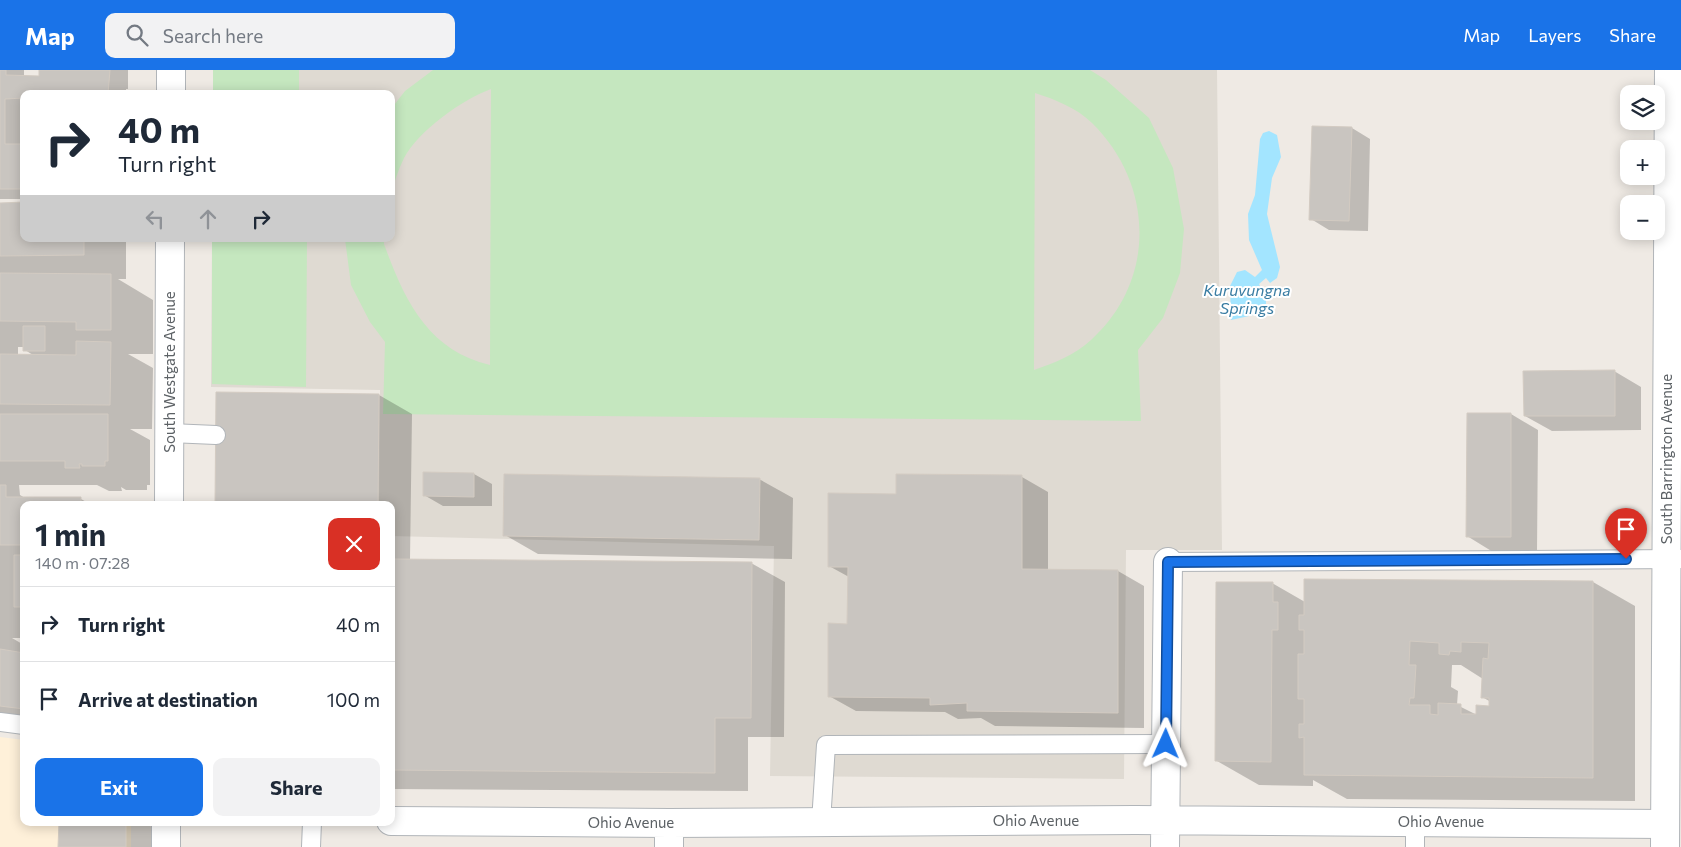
<!DOCTYPE html>
<meta charset="utf-8">
<style>
:root{--surface:#fff;--page:#f2f2f3;--text:#1f2937;--muted:#747a83;--line:#e0e1e3;--accent:#1a73e8}
body{margin:0;font-family:Commissioner,sans-serif;background:var(--page);color:var(--text);height:100vh;display:flex;flex-direction:column;font-size:19px;white-space:nowrap}
*{box-sizing:border-box;margin:0}
p{font-size:16px;color:var(--muted)}
.icon{flex:none;width:28px;height:28px;fill:none;stroke:currentColor;stroke-width:2;stroke-linecap:round;stroke-linejoin:round}
.map{position:relative;flex:1;overflow:hidden}
.panel{position:absolute;left:20px;top:431px;width:375px;height:325px;display:flex;flex-direction:column;background:var(--surface);border-radius:10px;box-shadow:0 2px 12px #0003}
.panel>*{flex:none}
.top-card{position:absolute;left:20px;top:20px;width:375px;height:152px;border-radius:10px;box-shadow:0 2px 12px #0003;background:#fff;color:var(--text);overflow:hidden}
.buttons{position:absolute;left:1620px;top:15px;display:grid;gap:10px}
.buttons a{display:grid;place-items:center;width:45px;height:45px;border-radius:10px;background:var(--surface);box-shadow:0 2px 12px #0003;font-size:25px}
.pin{position:absolute;display:grid;place-items:center;width:42px;height:42px;color:#fff;margin:-51px -21px;border-radius:50% 50% 50% 0;rotate:-45deg;box-shadow:0 0 5px #0007}
.pin .icon{rotate:45deg}
.me{position:absolute;width:55px;margin:-28px;rotate:1deg;stroke-linejoin:round;filter:drop-shadow(0 0 4px #0008)}
.turn{display:flex;align-items:center;gap:18px;height:105px;padding:0 15px;font-size:22px}
.turn .icon{width:65px;height:65px;stroke-width:2.5}
.turn b{display:block;font-size:35px;line-height:42px}
.lanes{display:flex;align-items:center;height:48px;padding:0 15px;background:#0003;justify-content:center;gap:25px;direction:ltr}
.lanes .off{opacity:.35}
.round{display:grid;place-items:center;flex:none;width:52px;height:52px;border-radius:10px;background:var(--page)}
.head{display:flex;align-items:center;justify-content:space-between;height:85px;padding:0 15px}
h1{font-size:30px;font-weight:700;line-height:38px}
.action{display:flex;gap:10px;margin-top:auto;padding:10px 15px}
.action a{flex:1;height:58px;border-radius:10px;background:var(--accent);color:#fff;font-size:20px;font-weight:700;line-height:58px;text-align:center}
.action a+a{background:var(--page);color:var(--text)}
ul{padding:0;list-style:none}
li{display:flex;align-items:center;gap:15px;height:75px;padding:0 15px;border-top:1px solid var(--line)}
li div{flex:1}
li b{display:block;font-size:19px}
li em{font-style:normal}
header{display:flex;align-items:center;gap:30px;box-sizing:border-box;height:70px;padding:0 25px;background:var(--accent);color:#fff}
header strong{font-size:24px}
nav{display:flex;gap:28px;margin-inline-start:auto;font-size:18px}
.search{width:350px;height:45px;background:var(--page);display:flex;align-items:center;gap:12px;box-sizing:border-box;padding:0 18px;border-radius:10px;color:var(--muted);font-size:19px}
.map>svg:first-child{display:block}
.commercial{fill:#fef0d9}
.education{fill:#dfdad2}
.park{fill:#c5e7bf;fill-rule:evenodd}
.water{fill:#a3e5ff}
.shadow{fill:#0003;fill-rule:evenodd}
.building{fill:#c9c5c0;stroke:#d3cbc2;fill-rule:evenodd}
.lines{fill:none;stroke-linecap:round;stroke-linejoin:round}
.service-casing{stroke:#b1b5b9;stroke-width:20}
.minor-casing{stroke:#b1b5b9;stroke-width:30}
.tertiary-casing{stroke:#b1b5b9;stroke-width:30}
.service{stroke:#fff;stroke-width:18}
.minor{stroke:#fff;stroke-width:28}
.tertiary{stroke:#fff;stroke-width:28}
.route-casing{stroke:#114b97;stroke-width:12}
.route{stroke:#1a73e8;stroke-width:9}
.labels{text-anchor:middle;stroke-width:4;stroke-linejoin:round;paint-order:stroke}
.street-label{font-size:15px;fill:#5c6165;stroke:#fff}
.water-label{font-size:16px;font-style:italic;fill:#397ca2;stroke:#fff}
</style>
<header>
<strong>Map</strong>
<div class="search"><svg class="icon" aria-label="search" viewBox="0 0 24 24"><circle cx="10" cy="10" r="6"/><path d="M15 15l6 6"/></svg>Search here</div>
<nav><a>Map</a><a>Layers</a><a>Share</a></nav>
</header>
<div class="map">
<svg width="1681" height="777" viewBox="0 0 1681 777">
<rect width="100%" height="100%" fill="#efeae4"/>
<path class="commercial" d="M0,667L24,670V752L131,753V777H0Z"/>
<path class="education" d="M213,0H1217L1222,480H1126L1124,709L770,706L774,476L391,466V435H379L380,320L211,317L212,169H391V24H213Z"/>
<path class="park" d="M213,0H299V24H213Z
M433,0H1090L1106,10L1149,48L1173,98L1184,159L1180,203L1163,248L1138,280L1141,351L383,344L385,272L370,252L351,215L345,169H384V174C404,229 427,280 490,295L491,19C463,29 418,61 404,88C398,100 394,113 391,125V39L405,21ZM1035,23C1054,29 1077,38 1092,53C1154,114 1157,210 1091,270C1075,285 1054,293 1034,300Z
M212,169H307L306,317L212,314Z"/>
<path class="water" d="M1269,61L1277,65L1281,87L1272,108L1267,144L1280,197L1277,208L1270,213L1266,208L1259,214L1266,228V237L1258,244L1231,250L1230,216L1237,202L1245,200L1255,207L1262,200L1249,170L1248,144L1255,125L1260,69L1263,63Z"/>
<path class="shadow" d="M0,0H24V7H41V0H128V19H126V24H24V129H0Z
M1352,58L1370,69L1368,161L1329,160L1311,149Z
M0,134L24,169H126V209H118L153,230V284H128L153,298L152,359H130L150,370V415H147V420H126L121,417L122,421H109L97,415H19L20,425L25,428L81,429L90,434L109,435H24V568H12L24,575V657L0,653ZM18,277H25V280L33,285H18Z
M1614,301L1641,317V360L1552,361L1525,346Z
M379,325L412,344L410,490L751,493L785,512L784,667H748V721L391,719V435H217Z
M1468,344H1511L1538,360L1537,482H1493L1467,466Z
M474,404L492,414V436H443L424,425Z
M1022,407L1048,422V500L1118,501L1144,516V658L995,656L981,648L958,649L945,642L856,641L829,626L848,555L849,507L829,496L897,425Z
M759,409L793,428L792,489L538,484L505,465Z
M1593,512L1635,536V731L1347,729L1313,710V716L1259,715L1217,691L1272,513L1305,532ZM1452,595H1461L1483,609L1482,627L1491,632V637L1477,645L1457,635L1458,621L1451,617Z
M60,752H144L152,757V777H60Z"/>
<path class="building" d="M0,0H6V5L39,6V0H110L108,24H24V28L5,29V74H24V119H0Z
M1312,56L1352,57L1349,151L1309,150Z
M24,132V169H84V185L0,186V133Z
M0,203L111,204V260H76V252L0,251Z
M23,256H45V281H23Z
M76,271L111,272L110,335L0,334V284L76,285Z
M1615,300V346H1524L1523,301Z
M216,322L379,324L378,435H215Z
M1467,343H1511V467H1466Z
M0,344H108V391H105V396H82V394H79L80,398H65V391H0Z
M423,402L474,403V427L423,426Z
M504,404L760,408L759,470L503,466Z
M896,404L1022,405V499L1118,500V643L967,641V633L930,635V628L828,627V553L847,554L848,497H828V423L896,424Z
M0,415H6V427H81V432L107,433V435H24V475H0Z
M14,485H24V537H14Z
M393,489L752,492L751,648H715V703L391,700Z
M1304,509L1593,511V708L1304,705V667L1299,668V654H1304V629H1298V584H1304V560H1299V545H1304ZM1410,571L1439,573V584L1449,585L1450,581L1461,582V572L1489,573L1488,589L1483,588L1481,628H1489V636L1476,635V644H1461V634L1438,633V645L1430,644V635H1409L1410,628H1414L1416,595H1409Z
M1216,512H1273V532H1278V560H1272L1271,692L1215,691Z
M0,579L24,583V639L0,636Z
M59,752H126V777H58Z"/>
<g class="lines">
<defs>
<path id="service" d="M170,363L216,365
M1168,492L1681,489
M0,652L24,655
M821,752L826,675L1166,674
M1415,752V777
M311,777L312,752"/>
<path id="minor" d="M171,24V0
M169,435L170,169
M391,751L669,753L1135,750L1665,754
M166,752V777
M669,777V753
M1165,777L1168,492"/>
<path id="tertiary" d="M1665,777L1669,0"/>
</defs>
<use href="#service" class="service-casing"/>
<use href="#minor" class="minor-casing"/>
<use href="#tertiary" class="tertiary-casing"/>
<use href="#service" class="service"/>
<use href="#minor" class="minor"/>
<use href="#tertiary" class="tertiary"/>
</g>
<g class="lines">
<defs>
<path id="route" d="M1166,674L1168,492L1626,489"/>
</defs>
<use href="#route" class="route-casing"/>
<use href="#route" class="route"/>
</g>
<g class="labels">
<g class="street-label">
<text transform="translate(170 302) rotate(-90)" y="5">South Westgate Avenue</text>
<text transform="translate(1667 389) rotate(-90)" y="5">South Barrington Avenue</text>
<text x="1036" y="756">Ohio Avenue</text>
<text x="1441" y="757">Ohio Avenue</text>
<text x="631" y="758">Ohio Avenue</text>
</g>
<g class="water-label">
<text x="1247" y="226">Kuruvungna<tspan x="1247" dy="18">Springs</tspan></text>
</g>
</g>
</svg>
<div class="buttons">
<a><svg class="icon" aria-label="layers" viewBox="0 0 24 24"><path d="M12 4l9 5-9 5-9-5zM3 14l9 5 9-5"/></svg></a>
<a>+</a>
<a>−</a>
</div>
<div class="pin" style="left:1626px;top:489px;background:#d93025"><svg class="icon" aria-label="arrive" viewBox="0 0 24 24"><path d="M6 21V4h12l-3 4 3 4H6"/></svg></div>
<svg class="me" style="left:1166px;top:674px" viewBox="-20 -20 40 40"><path d="M0-17L14 15 0 8-14 15z" fill="#1a73e8" stroke="#fff" stroke-width="4"/></svg>
<div class="top-card">
<div class="turn"><svg class="icon" aria-label="right" viewBox="0 0 24 24"><path d="M7 20v-9h11M14 6l5 5-5 5"/></svg><div><b>40 m</b>Turn right</div></div>
<div class="lanes"><svg class="icon off" aria-label="left" viewBox="0 0 24 24"><path d="M17 20v-9H6M10 6l-5 5 5 5"/></svg><svg class="icon off" aria-label="ahead" viewBox="0 0 24 24"><path d="M12 20V5M6 11l6-6 6 6"/></svg><svg class="icon" aria-label="right" viewBox="0 0 24 24"><path d="M7 20v-9h11M14 6l5 5-5 5"/></svg></div>
</div>
<section class="panel">
<div class="head"><div><h1>1 min</h1><p>140 m · 07:28</p></div><a class="round" style="background:#d93025;color:#fff"><svg class="icon" aria-label="close" viewBox="0 0 24 24"><path d="M6 6l12 12M18 6L6 18"/></svg></a></div>
<ul>
<li><svg class="icon" aria-label="right" viewBox="0 0 24 24"><path d="M7 20v-9h11M14 6l5 5-5 5"/></svg><div><b>Turn right</b></div><em>40 m</em></li>
<li><svg class="icon" aria-label="arrive" viewBox="0 0 24 24"><path d="M6 21V4h12l-3 4 3 4H6"/></svg><div><b>Arrive at destination</b></div><em>100 m</em></li>
</ul>
<div class="action"><a>Exit</a><a>Share</a></div>
</section>
</div>
